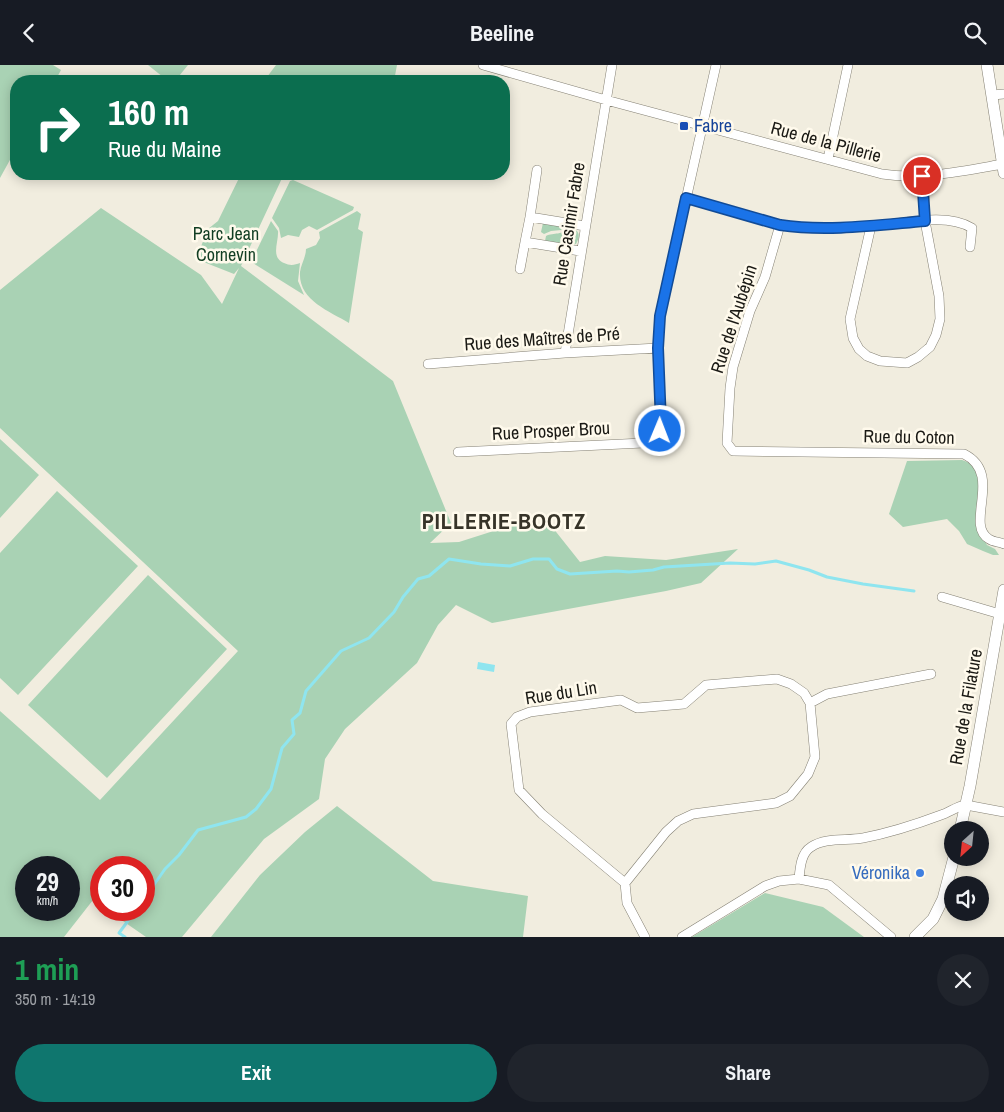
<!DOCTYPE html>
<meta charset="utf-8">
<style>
:root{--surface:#171b24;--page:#20242c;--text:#f1f3f6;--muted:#9ea1a6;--accent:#0f766e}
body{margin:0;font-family:"Archivo Narrow",sans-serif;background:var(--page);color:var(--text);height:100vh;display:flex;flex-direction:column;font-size:19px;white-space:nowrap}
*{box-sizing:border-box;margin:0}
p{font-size:16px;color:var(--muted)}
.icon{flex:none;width:28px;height:28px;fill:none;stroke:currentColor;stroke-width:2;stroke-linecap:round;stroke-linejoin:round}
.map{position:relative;height:872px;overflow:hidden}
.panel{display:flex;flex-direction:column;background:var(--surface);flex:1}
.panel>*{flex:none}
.top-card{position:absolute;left:10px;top:10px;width:500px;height:105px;border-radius:20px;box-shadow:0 2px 12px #0003;background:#0b6e4f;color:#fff;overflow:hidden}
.needle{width:32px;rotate:207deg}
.fabs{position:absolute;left:944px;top:756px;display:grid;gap:10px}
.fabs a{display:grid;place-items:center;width:45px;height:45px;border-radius:50%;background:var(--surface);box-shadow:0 2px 12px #0003;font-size:25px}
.speed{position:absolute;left:15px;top:791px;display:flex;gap:10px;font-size:25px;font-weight:700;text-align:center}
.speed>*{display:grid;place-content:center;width:65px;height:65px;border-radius:50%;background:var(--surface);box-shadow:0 2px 12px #0003;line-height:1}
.speed small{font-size:12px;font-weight:400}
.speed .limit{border:8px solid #d22;background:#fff;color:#111}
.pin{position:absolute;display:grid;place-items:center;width:42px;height:42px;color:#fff;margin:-21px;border:2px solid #fff;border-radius:50%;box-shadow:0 1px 5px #0007}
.me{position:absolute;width:55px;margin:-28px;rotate:1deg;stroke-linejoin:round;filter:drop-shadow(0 0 4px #0008)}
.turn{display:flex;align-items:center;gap:18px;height:105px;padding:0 15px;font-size:22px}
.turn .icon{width:65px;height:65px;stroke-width:2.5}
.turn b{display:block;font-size:35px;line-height:42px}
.round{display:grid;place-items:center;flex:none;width:52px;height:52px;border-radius:26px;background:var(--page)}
.summary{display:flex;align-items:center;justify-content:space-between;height:85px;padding:0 15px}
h1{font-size:30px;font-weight:700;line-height:38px;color:#1e9e55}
.primary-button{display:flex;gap:10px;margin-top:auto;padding:10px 15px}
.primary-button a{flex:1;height:58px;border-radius:30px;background:var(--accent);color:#fff;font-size:20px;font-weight:700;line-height:58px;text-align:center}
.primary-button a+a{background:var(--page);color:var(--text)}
header{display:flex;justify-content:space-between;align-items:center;height:65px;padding:0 15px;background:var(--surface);font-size:22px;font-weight:700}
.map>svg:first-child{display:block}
.green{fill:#a9d2b4;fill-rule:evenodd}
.water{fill:#8fe5ef}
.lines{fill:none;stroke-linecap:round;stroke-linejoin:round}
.stream{stroke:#8fe5ef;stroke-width:3}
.minor-casing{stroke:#858174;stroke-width:10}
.tertiary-casing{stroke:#858174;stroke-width:12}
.minor{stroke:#fff;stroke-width:9}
.tertiary{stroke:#fff;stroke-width:11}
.route-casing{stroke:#114b97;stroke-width:12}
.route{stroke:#1a73e8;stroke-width:9}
.transit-dot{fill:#1a4fb4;stroke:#fffaec;stroke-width:2}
.shop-dot{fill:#3f7fe0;stroke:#fffaec;stroke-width:2}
.labels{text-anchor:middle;stroke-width:5;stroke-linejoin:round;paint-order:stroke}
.transit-label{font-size:18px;fill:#164399;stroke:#fffaec;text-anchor:start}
.street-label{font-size:18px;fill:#1a1914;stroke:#fffaec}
.park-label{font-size:18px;fill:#113d22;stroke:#fffaec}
.shop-label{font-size:18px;fill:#366cbe;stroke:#fffaec;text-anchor:end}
.district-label{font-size:22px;font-weight:bold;letter-spacing:1px;fill:#373429;stroke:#fffaec}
</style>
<header><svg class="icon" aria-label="back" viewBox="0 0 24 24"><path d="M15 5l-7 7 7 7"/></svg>Beeline<svg class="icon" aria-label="search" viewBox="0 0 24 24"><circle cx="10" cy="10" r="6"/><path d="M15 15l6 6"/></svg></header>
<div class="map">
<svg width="1004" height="872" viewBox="0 0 1004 872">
<rect width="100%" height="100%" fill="#f1eddf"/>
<path class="green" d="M0,0H53L61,5L55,16H16V84L0,113Z
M148,0H188L175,16H168Z
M276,0H397L394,16H264Z
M241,109H284L241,201L393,316L451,458L430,478L459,477L525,456L553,463L580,497L605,491L666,495L738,484L701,518L666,526L492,558L456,540L438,560L417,598L345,664L325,694L319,734L264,774L182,872H146L107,845H144V802H101V841L93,835L64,872H0V646L100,735L238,586L0,363V225L101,143L201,210L222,239L239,203L234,209L196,194L208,164L218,156ZM26,802H69V845H26Z
M293,115L354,142L353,145L317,165L309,161L302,165L299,172L288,170L281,173L279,163L272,153L290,116Z
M357,146L361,149L358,164L363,167L349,258C329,246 298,235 300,207C301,199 306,192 306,184L316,180L320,173L319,167Z
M271,156L278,166C279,177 270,192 284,198C290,201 295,200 300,198L298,216L304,230L253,198L252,195Z
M543,158L563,162L561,165L551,166L544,169L541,167Z
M568,162C578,164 582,169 576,179L572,180L545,176L546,171C554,167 563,171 568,162Z
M0,374L39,410L0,453Z
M962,395C999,408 987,434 978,463L987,480L995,484L999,490H993L983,486L967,479L959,466L947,454L903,462L889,449L907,396Z
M57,426L138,501L18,630L0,613V488Z
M148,510L227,584L107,713L28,640Z
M337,741L433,816L528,831L523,872H211L260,810L305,767Z
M765,828L823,842L864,872H692Z"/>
<path class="water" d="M478,597L495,600L494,607L477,604Z"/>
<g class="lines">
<path class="stream" d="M144,834L165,804L179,790L198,765L246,752L256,744L271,724L282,683L294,669L292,655L300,648L306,626L341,586L369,573L394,547L403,532L418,514L429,511L449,494L481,499L510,501L533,494H549L557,504L570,509L617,506L629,507L653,505L664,502L730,498L755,499L776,496L809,505L827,512L863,519L914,526
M125,872L119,868L136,845"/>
<defs>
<path id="minor" d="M483,0L606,35L882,109C922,115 963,106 1003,99
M992,30L1004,29
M828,94L848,0
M685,133L780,160C809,164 844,163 873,161C903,159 945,147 972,163L970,182
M530,152L537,105
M780,160L765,212L750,246L733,302L730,323L727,378L733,386L964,389C1004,409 964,459 989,474C993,477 1000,477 1004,479
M871,161L850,254L853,273L859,284L867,291L880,296L907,298L918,292L930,282L936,270L940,254L939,231L925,156L922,111
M580,186L525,177L530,152L585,161
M520,204L525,177
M565,288L612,0
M428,299L565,288L658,283
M458,387L643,378L652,376L657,371L661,359L658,283L660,251L716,0
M942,532L1000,549
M810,638L827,629L931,609
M799,814C800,803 801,788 811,782C826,772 846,776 863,773C889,768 917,759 941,750C950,747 957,741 966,740L1004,747
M625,818L666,767L678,756L693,749L776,738L790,731L808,709L815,692L810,638L804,628L791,619L777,614L706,620L684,639L637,643L621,635L530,647L517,652L511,659L519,725L542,749L625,818L627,838L645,872
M682,872L765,821L779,816L799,814L829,820L891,872"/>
<path id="tertiary" d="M987,0L1004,108
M960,765L970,721L1004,525
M915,872L933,854L943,834L954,792"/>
</defs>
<use href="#minor" class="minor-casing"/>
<use href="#tertiary" class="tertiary-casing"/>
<use href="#minor" class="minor"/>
<use href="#tertiary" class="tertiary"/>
</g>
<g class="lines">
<defs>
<path id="route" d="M660,366L661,359L658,283L660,251L686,133L780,160C827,167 878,160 925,156L922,111"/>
</defs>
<use href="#route" class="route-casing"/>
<use href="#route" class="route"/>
</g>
<rect class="transit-dot" x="679" y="56" width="10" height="10" rx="2.5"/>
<circle class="shop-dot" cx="920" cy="808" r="5"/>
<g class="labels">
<g class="transit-label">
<text x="694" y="67">Fabre</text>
</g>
<g class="street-label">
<text transform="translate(826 77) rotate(15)" y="6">Rue de la Pillerie</text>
<text transform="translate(569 159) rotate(-81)" y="6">Rue Casimir Fabre</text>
<text transform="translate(734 254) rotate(-72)" y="6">Rue de l'Aubépin</text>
<text transform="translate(542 274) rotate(-4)" y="6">Rue des Maîtres de Pré</text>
<text transform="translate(551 366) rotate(-3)" y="6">Rue Prosper Brou</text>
<text transform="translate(909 372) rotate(1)" y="6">Rue du Coton</text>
<text transform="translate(561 628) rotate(-9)" y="6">Rue du Lin</text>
<text transform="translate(966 642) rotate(-80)" y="6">Rue de la Filature</text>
</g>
<g class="park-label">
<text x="226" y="175">Parc Jean<tspan x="226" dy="21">Cornevin</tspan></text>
</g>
<g class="shop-label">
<text x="910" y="814">Véronika</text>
</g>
<g class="district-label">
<text x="504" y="464">PILLERIE-BOOTZ</text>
</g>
</g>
</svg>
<div class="fabs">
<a><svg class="needle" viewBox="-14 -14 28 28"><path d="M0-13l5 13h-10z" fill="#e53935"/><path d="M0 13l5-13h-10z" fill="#9ea1a6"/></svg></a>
<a><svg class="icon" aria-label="sound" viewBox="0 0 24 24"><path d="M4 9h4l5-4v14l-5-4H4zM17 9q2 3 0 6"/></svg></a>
</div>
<div class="speed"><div>29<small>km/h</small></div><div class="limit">30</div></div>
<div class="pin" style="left:922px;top:111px;background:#d93025"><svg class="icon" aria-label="arrive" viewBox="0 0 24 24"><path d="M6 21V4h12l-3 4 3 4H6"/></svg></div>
<svg class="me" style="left:660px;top:366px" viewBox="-20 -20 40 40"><circle r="17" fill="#1a73e8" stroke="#fff" stroke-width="3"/><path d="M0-11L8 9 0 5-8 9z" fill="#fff"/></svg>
<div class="top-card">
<div class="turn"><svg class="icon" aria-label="right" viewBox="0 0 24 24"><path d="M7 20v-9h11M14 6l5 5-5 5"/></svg><div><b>160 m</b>Rue du Maine</div></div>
</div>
</div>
<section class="panel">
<div class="summary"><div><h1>1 min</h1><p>350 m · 14:19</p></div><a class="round"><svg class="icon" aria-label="close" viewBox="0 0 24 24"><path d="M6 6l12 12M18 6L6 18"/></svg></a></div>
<div class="primary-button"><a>Exit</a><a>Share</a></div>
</section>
